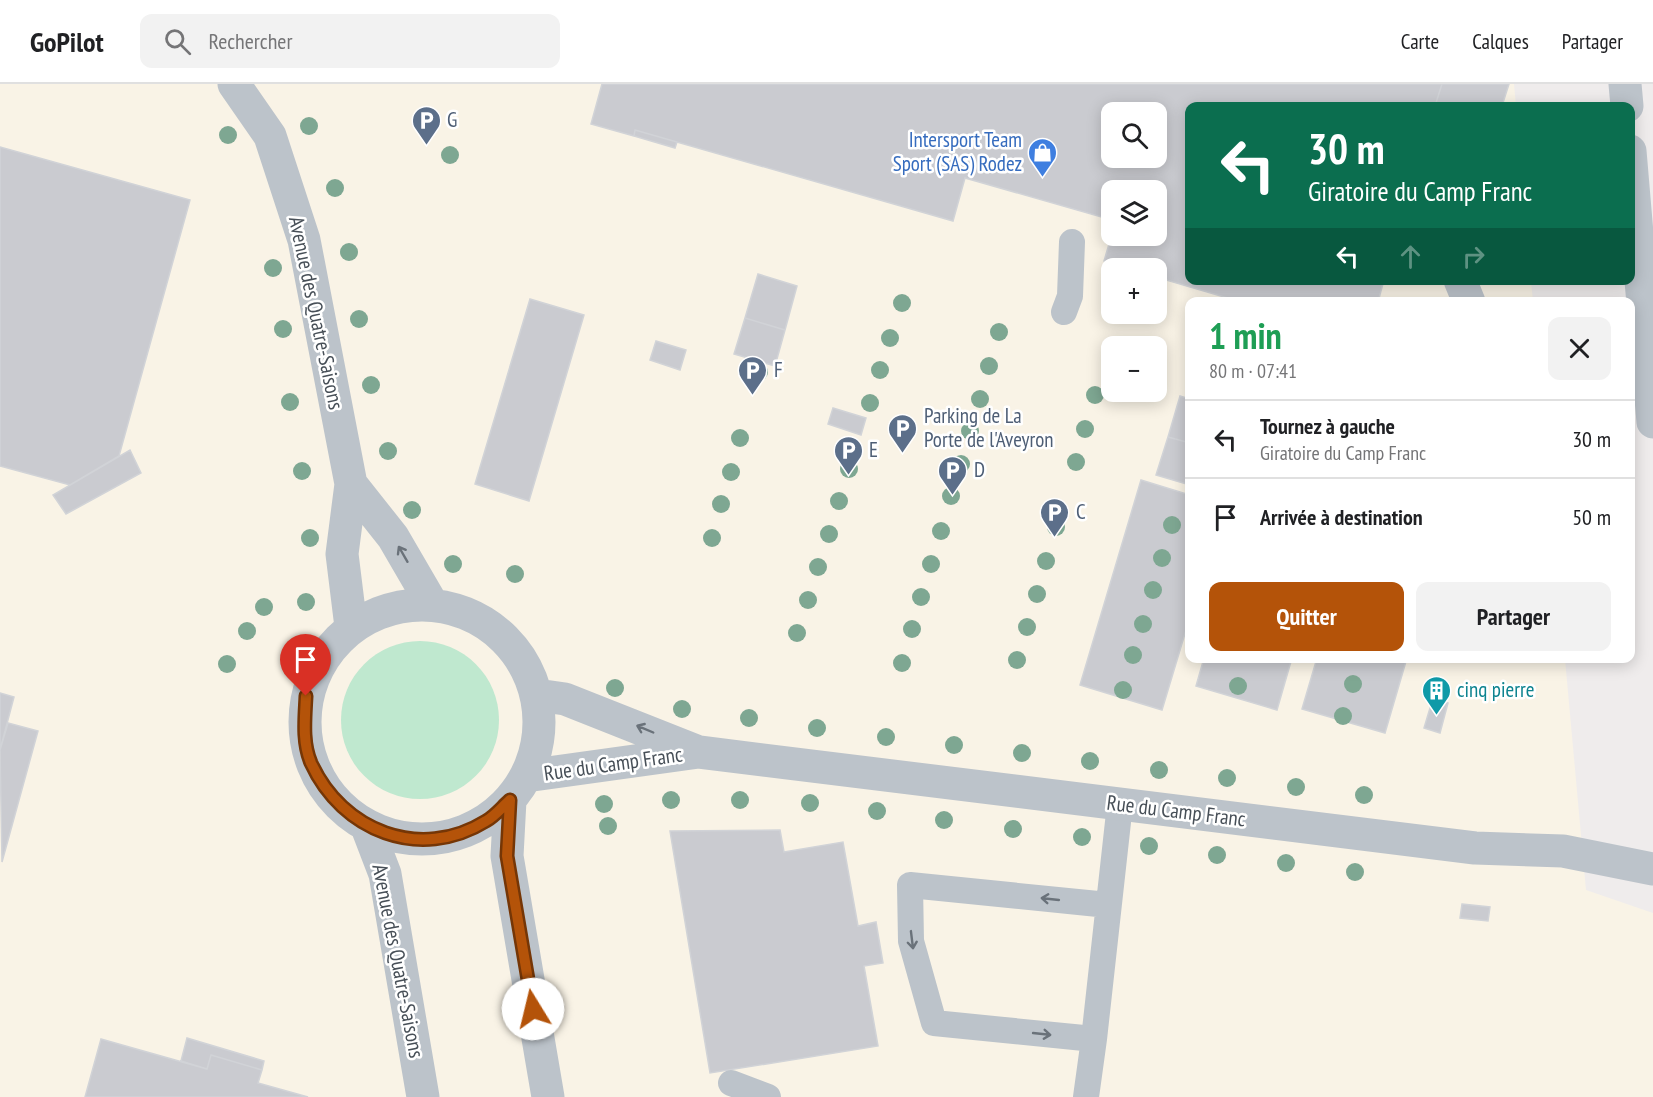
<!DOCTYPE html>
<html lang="fr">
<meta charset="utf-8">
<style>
:root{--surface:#fff;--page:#f2f2f2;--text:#202124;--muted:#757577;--line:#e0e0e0;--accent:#b45309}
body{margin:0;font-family:"PT Sans Narrow",sans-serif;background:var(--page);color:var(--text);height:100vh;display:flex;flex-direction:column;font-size:22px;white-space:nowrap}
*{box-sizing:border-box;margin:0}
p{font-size:20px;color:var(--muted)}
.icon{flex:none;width:33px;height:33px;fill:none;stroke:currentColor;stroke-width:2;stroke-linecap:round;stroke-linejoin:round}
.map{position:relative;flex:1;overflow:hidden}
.panel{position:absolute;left:1185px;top:213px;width:450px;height:366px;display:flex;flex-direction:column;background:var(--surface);border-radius:12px;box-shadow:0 3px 15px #0003}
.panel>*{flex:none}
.guide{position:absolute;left:1185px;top:18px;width:450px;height:183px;border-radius:12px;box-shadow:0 3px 15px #0003;background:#0b6e4f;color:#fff;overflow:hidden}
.fabs{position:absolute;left:1101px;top:18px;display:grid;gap:12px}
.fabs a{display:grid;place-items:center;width:66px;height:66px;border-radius:12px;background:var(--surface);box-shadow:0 3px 15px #0003;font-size:30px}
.pin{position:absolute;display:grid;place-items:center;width:51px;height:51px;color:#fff;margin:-62px -26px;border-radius:50% 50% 50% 0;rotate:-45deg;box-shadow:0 0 6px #0007}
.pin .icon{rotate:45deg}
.me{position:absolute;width:66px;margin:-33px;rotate:351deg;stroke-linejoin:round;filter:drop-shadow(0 0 4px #0008)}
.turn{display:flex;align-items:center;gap:21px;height:126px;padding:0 24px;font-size:27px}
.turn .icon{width:78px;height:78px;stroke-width:2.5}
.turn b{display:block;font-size:42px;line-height:51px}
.lanes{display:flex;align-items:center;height:57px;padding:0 24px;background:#0003;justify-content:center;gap:30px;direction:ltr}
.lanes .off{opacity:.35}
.round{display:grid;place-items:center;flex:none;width:63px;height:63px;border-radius:12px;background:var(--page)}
.head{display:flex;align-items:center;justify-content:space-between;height:102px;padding:0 24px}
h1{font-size:36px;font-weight:700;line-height:45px;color:#1e9e55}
.action{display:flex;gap:12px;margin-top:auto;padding:12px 24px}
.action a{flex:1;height:69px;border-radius:12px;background:var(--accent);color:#fff;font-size:24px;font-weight:700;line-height:69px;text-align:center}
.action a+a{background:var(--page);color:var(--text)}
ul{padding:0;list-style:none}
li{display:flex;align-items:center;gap:18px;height:78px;padding:0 24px;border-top:2px solid var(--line)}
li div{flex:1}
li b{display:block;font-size:22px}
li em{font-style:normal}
header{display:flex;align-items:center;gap:36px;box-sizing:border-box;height:84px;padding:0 30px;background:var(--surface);border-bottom:2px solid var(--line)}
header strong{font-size:28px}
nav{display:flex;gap:33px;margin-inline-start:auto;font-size:21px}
.search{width:420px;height:54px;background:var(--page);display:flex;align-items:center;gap:15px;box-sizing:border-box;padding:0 21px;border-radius:12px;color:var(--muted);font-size:22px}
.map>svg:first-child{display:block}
.commercial{fill:#f9f3e6;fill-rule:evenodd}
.green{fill:#bfe8cf}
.building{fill:#cacbd0;stroke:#d1d3d7;stroke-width:1.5;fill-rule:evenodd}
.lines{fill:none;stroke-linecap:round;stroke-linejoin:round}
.lane{stroke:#bcc3ca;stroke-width:26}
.street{stroke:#bcc3ca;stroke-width:33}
.tree{fill:#7ea792}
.oneway{stroke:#6a727a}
.route-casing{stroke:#753606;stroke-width:15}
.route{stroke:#b45309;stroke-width:10}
.labels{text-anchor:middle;stroke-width:5;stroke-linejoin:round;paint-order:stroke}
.service-label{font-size:21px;fill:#4e5e75;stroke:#fff;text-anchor:start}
.shop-label{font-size:21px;fill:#366cbe;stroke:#fff;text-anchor:end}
.street-label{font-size:21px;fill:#474f57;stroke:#fff}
.culture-label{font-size:21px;fill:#0d838f;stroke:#fff;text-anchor:start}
</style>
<header>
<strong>GoPilot</strong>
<div class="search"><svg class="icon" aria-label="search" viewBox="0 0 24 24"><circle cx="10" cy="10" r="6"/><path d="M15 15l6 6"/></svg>Rechercher</div>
<nav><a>Carte</a><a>Calques</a><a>Partager</a></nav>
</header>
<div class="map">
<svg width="1653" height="1013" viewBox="0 0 1653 1013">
<rect width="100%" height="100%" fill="#efecec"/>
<path class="commercial" d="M0,0H1514L1516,22H1190V196L1531,197L1533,217L1190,218V574L1565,575L1586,806L1653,829V1013H0ZM1112,28H1156V74H1112ZM1112,106H1156V152H1112ZM1112,184H1156V230H1112ZM1112,262H1156V308H1112Z"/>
<path class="green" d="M341 636a79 79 0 1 1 158 0a79 79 0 1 1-158 0Z"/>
<path class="building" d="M602,0H1442L1435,22H1190V196H1384L1378,218H1241L1156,193V184H1128L1104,177L1112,150L1156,152V106H1112V136L965,94L953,137L635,46L634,52L591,40ZM1112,28H1156V74H1112Z
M1442,0H1509L1502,22H1435Z
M635,46L677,58L675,64L634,52Z
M0,63L190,116L119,372L70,401L0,382Z
M758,190L797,202L785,246L745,234Z
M530,215L584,231L529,417L475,400Z
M745,234L785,246L775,282L734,270Z
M656,257L686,266L680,286L650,276Z
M1180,312L1190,315V359L1168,353Z
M833,324L866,334L861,351L828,340Z
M1168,353L1190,359V401L1156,391Z
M130,366L141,389L66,430L53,411Z
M1141,396L1190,411V533L1162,626L1080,601Z
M1204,574H1292L1277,626L1196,602Z
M1317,574H1407L1385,649L1302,625Z
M0,609L14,613L0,666Z
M1433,614L1448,619L1440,649L1424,644Z
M8,639L38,647L2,778L0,666Z
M780,746L784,768L843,758L858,842L876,838L883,879L864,882L878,962L710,989L670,747Z
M1462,820L1490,823L1488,837L1460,834Z
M187,954L264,977L262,986L211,971L207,985L181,977Z
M101,955L207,985L211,971L262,986L258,999L308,1013H85Z"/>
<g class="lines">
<path class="lane" d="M1064,228L1070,212L1072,158
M1108,821L910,801L911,857L934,939L1094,955L1120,720
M731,999L768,1013
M1086,1013L1094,955"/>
<path class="street" d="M234,0L270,52L304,156L351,400L342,470L351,543
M1625,0L1627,22
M1630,67L1653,338
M1460,196L1469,218
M351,400L393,453L432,520
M305 638a117 117 0 1 1 234 0a117 117 0 1 1-234 0Z
M537,611L565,615L699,668
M526,692L699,668L1475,764L1563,767L1653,785
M510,716L507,772L548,1013
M367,743L385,790L423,1013"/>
</g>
<g class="tree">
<circle cx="309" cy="42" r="9"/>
<circle cx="228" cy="51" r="9"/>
<circle cx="450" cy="71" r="9"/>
<circle cx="335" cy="104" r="9"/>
<circle cx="349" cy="168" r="9"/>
<circle cx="273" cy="184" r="9"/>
<circle cx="902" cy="219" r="9"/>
<circle cx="359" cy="235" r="9"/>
<circle cx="283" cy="245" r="9"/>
<circle cx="999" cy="248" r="9"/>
<circle cx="890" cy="254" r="9"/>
<circle cx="989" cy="282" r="9"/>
<circle cx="880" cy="286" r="9"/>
<circle cx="759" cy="288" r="9"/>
<circle cx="371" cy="301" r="9"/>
<circle cx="1095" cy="311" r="9"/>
<circle cx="980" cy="315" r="9"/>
<circle cx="290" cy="318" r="9"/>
<circle cx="870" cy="319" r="9"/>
<circle cx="1085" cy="345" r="9"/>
<circle cx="970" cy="347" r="9"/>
<circle cx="740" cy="354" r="9"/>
<circle cx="388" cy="367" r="9"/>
<circle cx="1076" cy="378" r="9"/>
<circle cx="961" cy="380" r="9"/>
<circle cx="849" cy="385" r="9"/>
<circle cx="302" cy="387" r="9"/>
<circle cx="731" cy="388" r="9"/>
<circle cx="951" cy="412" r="9"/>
<circle cx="839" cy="417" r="9"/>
<circle cx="721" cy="420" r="9"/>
<circle cx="412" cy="426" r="9"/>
<circle cx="1172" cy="441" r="9"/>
<circle cx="1056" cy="443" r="9"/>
<circle cx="941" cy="447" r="9"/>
<circle cx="829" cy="450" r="9"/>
<circle cx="310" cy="454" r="9"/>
<circle cx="712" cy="454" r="9"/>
<circle cx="1162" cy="474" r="9"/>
<circle cx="1046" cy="477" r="9"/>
<circle cx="453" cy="480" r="9"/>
<circle cx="931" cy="480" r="9"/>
<circle cx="818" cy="483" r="9"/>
<circle cx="515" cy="490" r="9"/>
<circle cx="1153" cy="506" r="9"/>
<circle cx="1037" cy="510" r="9"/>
<circle cx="921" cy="513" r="9"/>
<circle cx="808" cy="516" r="9"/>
<circle cx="306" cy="518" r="9"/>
<circle cx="264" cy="523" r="9"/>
<circle cx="1143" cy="540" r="9"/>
<circle cx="1027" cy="543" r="9"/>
<circle cx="912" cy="545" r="9"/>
<circle cx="247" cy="547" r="9"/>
<circle cx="797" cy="549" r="9"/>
<circle cx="1133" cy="571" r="9"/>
<circle cx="1017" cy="576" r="9"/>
<circle cx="902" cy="579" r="9"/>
<circle cx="227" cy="580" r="9"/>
<circle cx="1353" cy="600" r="9"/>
<circle cx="1238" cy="602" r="9"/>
<circle cx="615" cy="604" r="9"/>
<circle cx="1123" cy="606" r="9"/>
<circle cx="682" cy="625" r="9"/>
<circle cx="1343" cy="632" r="9"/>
<circle cx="749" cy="634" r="9"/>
<circle cx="817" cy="644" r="9"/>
<circle cx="886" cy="653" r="9"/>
<circle cx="954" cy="661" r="9"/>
<circle cx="1022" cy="669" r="9"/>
<circle cx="1090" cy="677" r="9"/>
<circle cx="1159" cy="686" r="9"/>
<circle cx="1227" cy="694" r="9"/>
<circle cx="1296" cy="703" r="9"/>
<circle cx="1364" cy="711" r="9"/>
<circle cx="671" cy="716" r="9"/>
<circle cx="740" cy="716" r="9"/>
<circle cx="810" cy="719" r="9"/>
<circle cx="604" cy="720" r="9"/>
<circle cx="877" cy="727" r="9"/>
<circle cx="944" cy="736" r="9"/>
<circle cx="608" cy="742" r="9"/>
<circle cx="1013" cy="745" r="9"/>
<circle cx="1082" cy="753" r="9"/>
<circle cx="1149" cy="762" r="9"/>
<circle cx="1217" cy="771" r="9"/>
<circle cx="1286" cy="779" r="9"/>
<circle cx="1355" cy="788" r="9"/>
</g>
<defs><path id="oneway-shaft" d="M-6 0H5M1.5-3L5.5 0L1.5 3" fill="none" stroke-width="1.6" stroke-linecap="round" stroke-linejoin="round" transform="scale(1.5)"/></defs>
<g class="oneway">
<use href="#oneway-shaft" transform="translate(403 470) rotate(-120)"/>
<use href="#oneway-shaft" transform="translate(645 645) rotate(-157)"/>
<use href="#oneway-shaft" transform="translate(1050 815) rotate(-174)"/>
<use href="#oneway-shaft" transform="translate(912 856) rotate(83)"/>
<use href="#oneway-shaft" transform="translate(1042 950) rotate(6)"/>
</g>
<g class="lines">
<defs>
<path id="route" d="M306,612C305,634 302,658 311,679C342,747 420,778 486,737C495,732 502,723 510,716L507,772L533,925"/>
</defs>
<use href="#route" class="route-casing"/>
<use href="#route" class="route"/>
</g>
<defs>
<symbol id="parking-pin" viewBox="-11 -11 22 30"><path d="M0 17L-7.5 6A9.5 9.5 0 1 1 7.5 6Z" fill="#5c6f8a" stroke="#fff"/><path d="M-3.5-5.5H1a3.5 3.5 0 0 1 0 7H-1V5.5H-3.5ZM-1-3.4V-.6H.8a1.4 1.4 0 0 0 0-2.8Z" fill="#fff"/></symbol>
<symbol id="shop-pin" viewBox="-11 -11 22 30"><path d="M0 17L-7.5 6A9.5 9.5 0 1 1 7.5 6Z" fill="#3f7fe0" stroke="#fff"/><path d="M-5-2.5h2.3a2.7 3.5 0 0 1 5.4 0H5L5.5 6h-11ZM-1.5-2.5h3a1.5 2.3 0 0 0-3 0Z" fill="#fff"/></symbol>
<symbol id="building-pin" viewBox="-11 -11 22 30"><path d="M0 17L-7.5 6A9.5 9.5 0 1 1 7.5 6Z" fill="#0f9aa8" stroke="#fff"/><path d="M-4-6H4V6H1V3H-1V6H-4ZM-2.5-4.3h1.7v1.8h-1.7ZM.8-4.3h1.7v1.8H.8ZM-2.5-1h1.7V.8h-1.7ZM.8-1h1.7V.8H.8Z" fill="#fff"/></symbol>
</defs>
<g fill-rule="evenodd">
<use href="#parking-pin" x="410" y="20" width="33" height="45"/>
<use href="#shop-pin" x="1026" y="52" width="33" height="45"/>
<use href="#parking-pin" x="736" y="270" width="33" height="45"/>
<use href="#parking-pin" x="886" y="328" width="33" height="45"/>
<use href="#parking-pin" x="832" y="350" width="33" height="45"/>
<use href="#parking-pin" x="936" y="370" width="33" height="45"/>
<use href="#parking-pin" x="1038" y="412" width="33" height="45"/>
<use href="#building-pin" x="1420" y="590" width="33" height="45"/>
</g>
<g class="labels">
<g class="service-label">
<text x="447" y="43">G</text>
<text x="774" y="293">F</text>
<text x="924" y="339">Parking de La<tspan x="924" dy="24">Porte de l'Aveyron</tspan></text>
<text x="869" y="373">E</text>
<text x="974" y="393">D</text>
<text x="1076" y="435">C</text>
</g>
<g class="shop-label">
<text x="1022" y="63">Intersport Team<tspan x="1022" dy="24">Sport (SAS) Rodez</tspan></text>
</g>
<g class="street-label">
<text transform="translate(316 229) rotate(78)" y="7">Avenue des Quatre-Saisons</text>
<text transform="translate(613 680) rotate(-8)" y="7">Rue du Camp Franc</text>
<text transform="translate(1176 727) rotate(7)" y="7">Rue du Camp Franc</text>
<text transform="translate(398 877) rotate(79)" y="7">Avenue des Quatre-Saisons</text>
</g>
<g class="culture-label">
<text x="1457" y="613">cinq pierre</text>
</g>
</g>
</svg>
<div class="fabs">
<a><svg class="icon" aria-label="search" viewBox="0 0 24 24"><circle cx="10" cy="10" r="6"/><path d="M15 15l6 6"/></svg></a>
<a><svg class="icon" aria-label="layers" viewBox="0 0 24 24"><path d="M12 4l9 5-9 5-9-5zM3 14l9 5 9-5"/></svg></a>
<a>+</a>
<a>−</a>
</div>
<div class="pin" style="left:306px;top:612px;background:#d93025"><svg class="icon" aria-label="arrive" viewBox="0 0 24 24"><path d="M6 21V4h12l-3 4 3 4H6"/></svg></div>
<svg class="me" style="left:533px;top:925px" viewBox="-20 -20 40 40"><circle r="19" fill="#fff"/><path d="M0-13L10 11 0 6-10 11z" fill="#b45309"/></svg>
<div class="guide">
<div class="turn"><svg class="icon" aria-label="left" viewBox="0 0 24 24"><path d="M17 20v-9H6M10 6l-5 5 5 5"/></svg><div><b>30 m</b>Giratoire du Camp Franc</div></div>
<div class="lanes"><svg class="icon" aria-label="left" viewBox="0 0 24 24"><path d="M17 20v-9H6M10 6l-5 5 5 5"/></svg><svg class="icon off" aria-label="ahead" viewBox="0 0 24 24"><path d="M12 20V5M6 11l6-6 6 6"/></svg><svg class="icon off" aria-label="right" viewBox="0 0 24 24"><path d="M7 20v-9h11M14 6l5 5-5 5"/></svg></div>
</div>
<section class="panel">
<div class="head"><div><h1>1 min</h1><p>80 m · 07:41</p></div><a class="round"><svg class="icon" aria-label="close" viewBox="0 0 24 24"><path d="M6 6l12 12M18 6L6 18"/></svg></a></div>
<ul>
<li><svg class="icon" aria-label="left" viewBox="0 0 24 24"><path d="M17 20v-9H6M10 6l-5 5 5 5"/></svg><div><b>Tournez à gauche</b><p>Giratoire du Camp Franc</p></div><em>30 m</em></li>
<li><svg class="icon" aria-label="arrive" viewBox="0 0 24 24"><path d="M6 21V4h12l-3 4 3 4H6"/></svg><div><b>Arrivée à destination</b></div><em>50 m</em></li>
</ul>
<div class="action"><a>Quitter</a><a>Partager</a></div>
</section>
</div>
